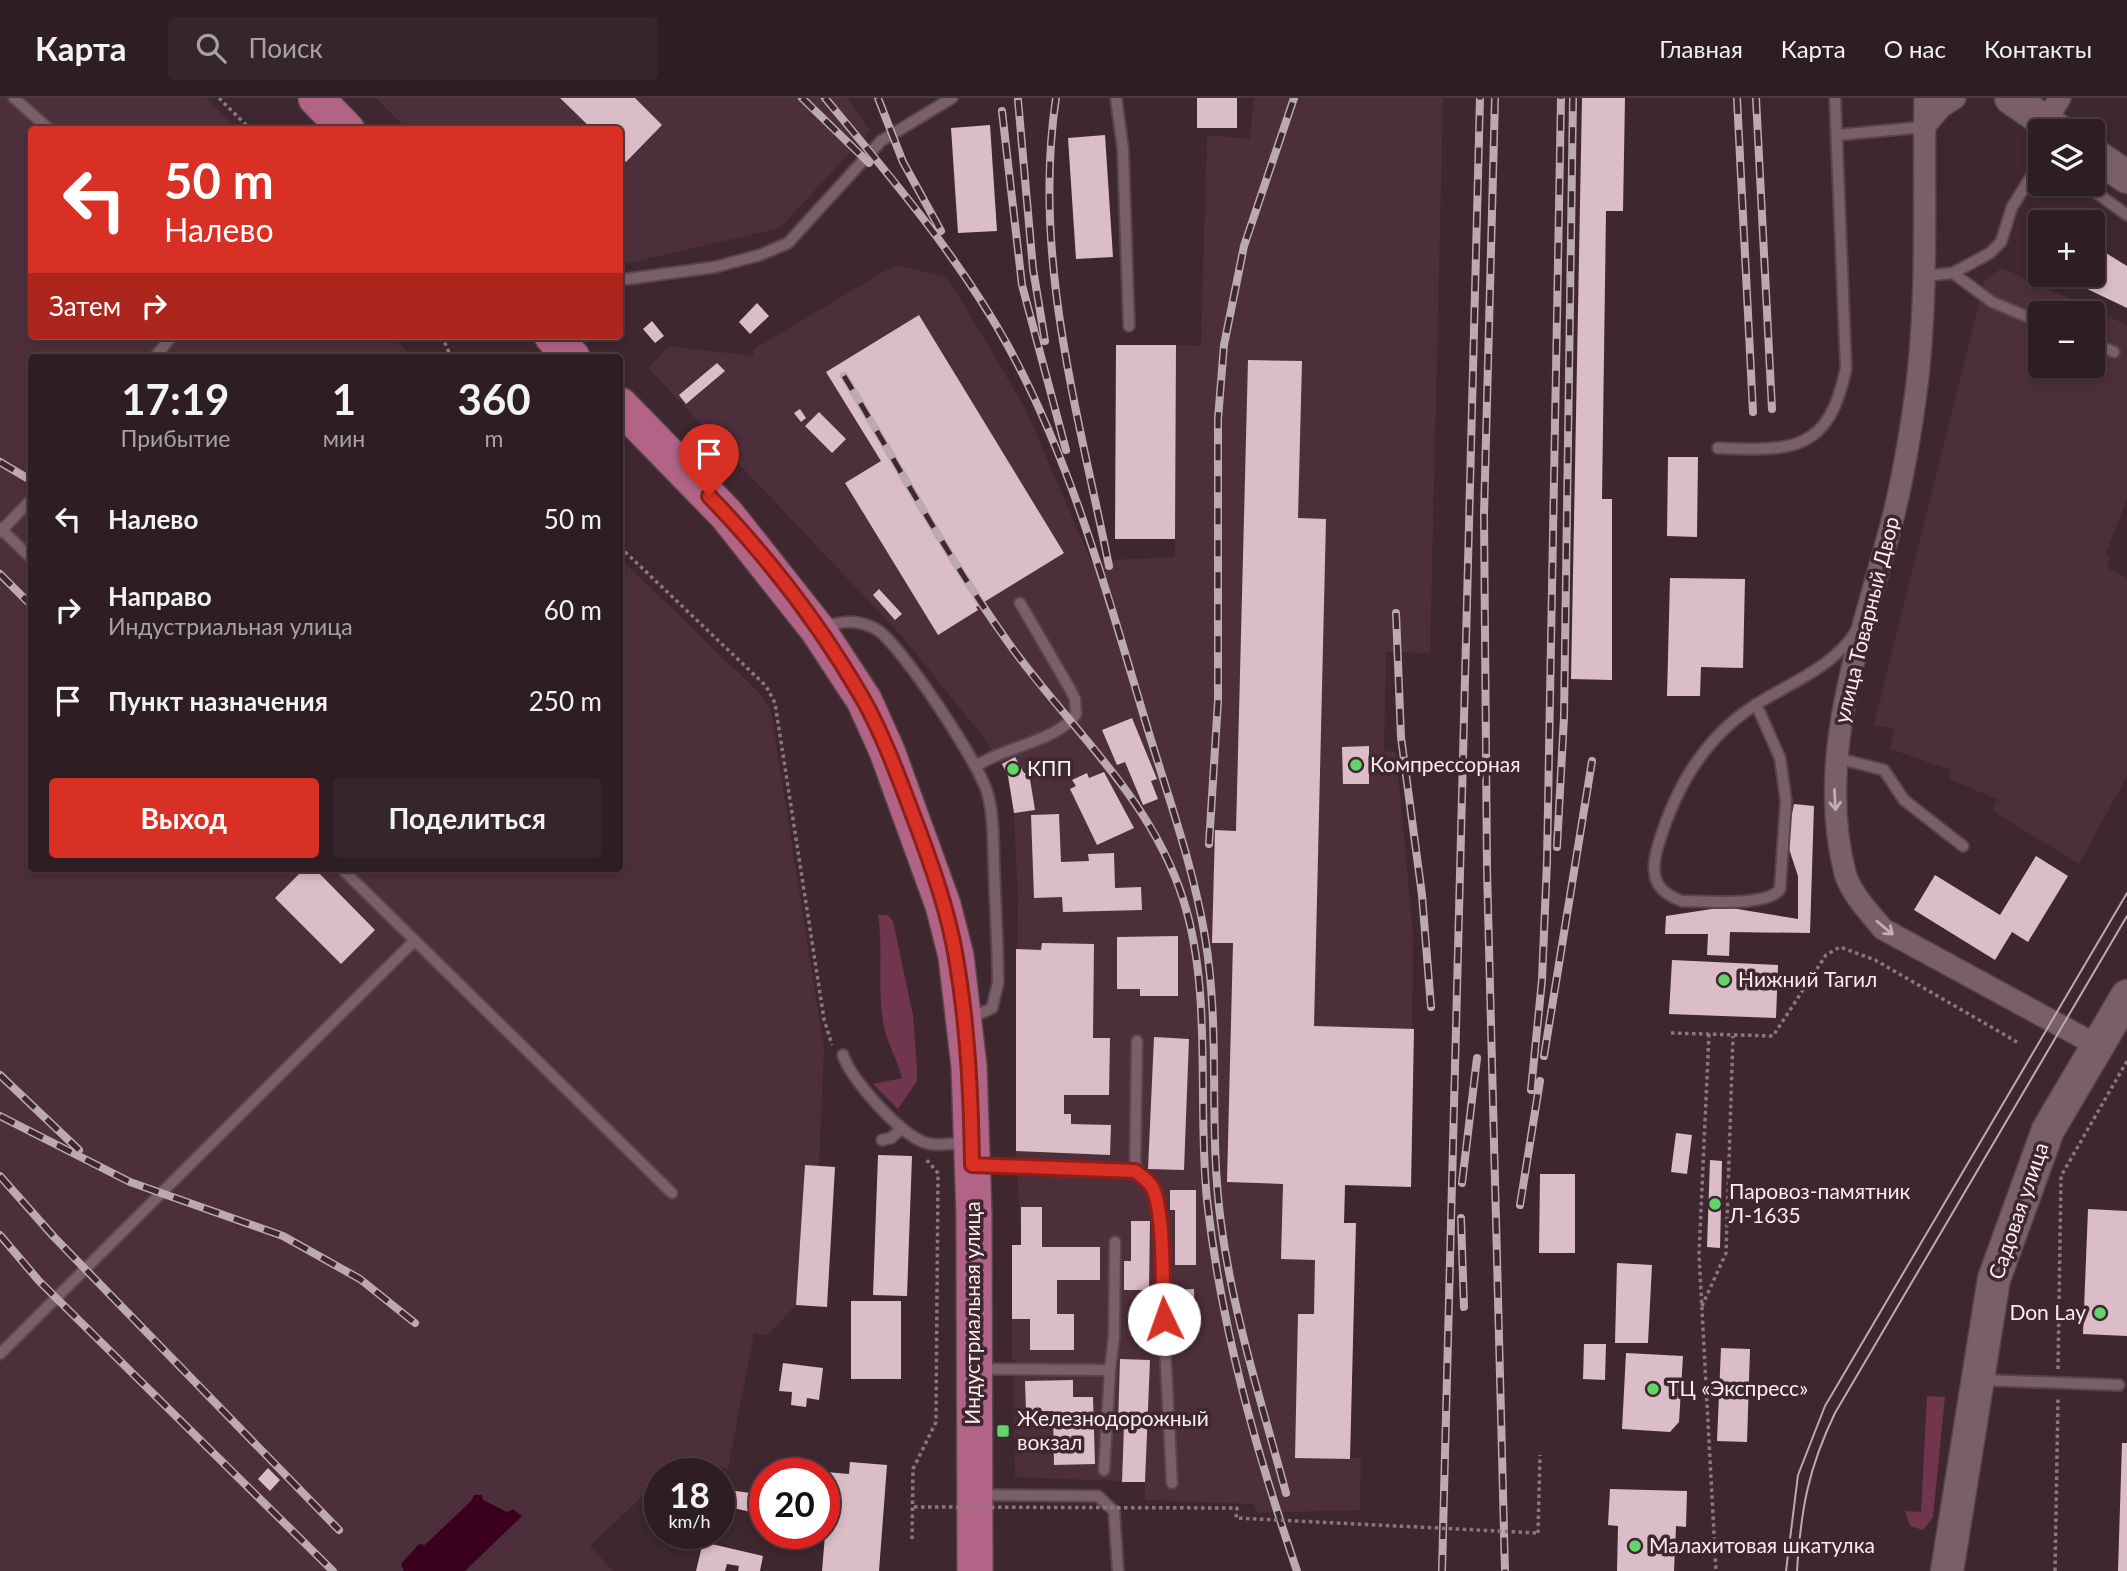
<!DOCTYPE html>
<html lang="ru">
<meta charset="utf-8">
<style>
:root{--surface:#2e1d23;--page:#36262b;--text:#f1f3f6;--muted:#a7a2a6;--line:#493b41;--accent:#d93025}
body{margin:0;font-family:Lato,sans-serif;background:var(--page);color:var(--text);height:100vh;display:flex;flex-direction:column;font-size:26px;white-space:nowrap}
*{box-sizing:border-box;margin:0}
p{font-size:23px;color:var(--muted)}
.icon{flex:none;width:38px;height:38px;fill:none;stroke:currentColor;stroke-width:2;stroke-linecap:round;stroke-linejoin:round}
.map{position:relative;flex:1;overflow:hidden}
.details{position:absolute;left:28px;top:256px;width:595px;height:518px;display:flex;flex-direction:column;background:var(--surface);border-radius:7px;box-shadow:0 4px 10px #0003,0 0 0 2px var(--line)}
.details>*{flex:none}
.guide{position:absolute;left:28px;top:28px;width:595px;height:214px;border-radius:7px;box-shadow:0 4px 10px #0003,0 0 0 2px var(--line);background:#d93025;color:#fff;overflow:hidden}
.tools{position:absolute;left:2028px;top:21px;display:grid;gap:14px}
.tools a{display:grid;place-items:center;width:77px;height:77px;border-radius:7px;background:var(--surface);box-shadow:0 4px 10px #0003,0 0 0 2px var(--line);font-size:35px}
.speed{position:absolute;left:644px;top:1360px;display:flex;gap:14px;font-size:35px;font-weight:700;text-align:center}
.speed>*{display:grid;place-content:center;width:91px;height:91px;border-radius:50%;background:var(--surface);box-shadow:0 4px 10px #0003,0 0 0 2px var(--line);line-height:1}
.speed small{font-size:18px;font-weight:400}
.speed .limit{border:10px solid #d22;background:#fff;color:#111}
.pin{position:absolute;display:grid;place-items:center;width:60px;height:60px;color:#fff;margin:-72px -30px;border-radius:50% 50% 50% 0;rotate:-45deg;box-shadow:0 0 7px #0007}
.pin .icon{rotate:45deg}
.me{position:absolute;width:77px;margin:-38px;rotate:357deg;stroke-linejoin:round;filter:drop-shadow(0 0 5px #0008)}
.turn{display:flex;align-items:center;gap:24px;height:147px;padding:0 21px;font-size:32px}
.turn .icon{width:91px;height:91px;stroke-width:2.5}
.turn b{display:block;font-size:49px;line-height:60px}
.then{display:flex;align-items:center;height:66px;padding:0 21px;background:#0003;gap:14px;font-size:26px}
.eta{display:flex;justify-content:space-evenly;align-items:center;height:119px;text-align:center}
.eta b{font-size:42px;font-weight:700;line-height:49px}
.cta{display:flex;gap:14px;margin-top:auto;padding:14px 21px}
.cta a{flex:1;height:80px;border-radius:7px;background:var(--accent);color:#fff;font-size:28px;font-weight:700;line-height:80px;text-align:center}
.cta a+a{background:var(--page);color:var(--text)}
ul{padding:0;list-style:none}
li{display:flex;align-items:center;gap:21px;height:91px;padding:0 21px}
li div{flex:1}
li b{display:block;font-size:26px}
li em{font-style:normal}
header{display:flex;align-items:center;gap:42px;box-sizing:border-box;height:98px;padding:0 35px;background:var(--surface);border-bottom:2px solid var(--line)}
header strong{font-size:33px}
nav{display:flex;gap:38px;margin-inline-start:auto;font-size:24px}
.search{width:490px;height:63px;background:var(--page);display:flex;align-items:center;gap:18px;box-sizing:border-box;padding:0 24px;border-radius:7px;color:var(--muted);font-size:26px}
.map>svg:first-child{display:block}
.built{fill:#4d2f3b;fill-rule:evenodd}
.green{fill:#70364e}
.water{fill:#3a001e}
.building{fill:#dbbdc7}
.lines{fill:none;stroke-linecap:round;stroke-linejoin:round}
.service-casing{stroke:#58444b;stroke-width:14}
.minor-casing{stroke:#58444b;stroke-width:24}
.secondary-casing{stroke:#58444b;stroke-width:35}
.primary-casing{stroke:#58444b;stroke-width:38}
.path{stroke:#8b777e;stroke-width:3.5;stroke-dasharray:3.5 3.5;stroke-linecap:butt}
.service{stroke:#7a5f69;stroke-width:10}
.minor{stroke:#7a5f69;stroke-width:21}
.secondary{stroke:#7a5f69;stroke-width:32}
.primary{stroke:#b16485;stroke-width:35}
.tram{stroke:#bdaab0;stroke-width:2}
.rail-casing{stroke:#bdaab0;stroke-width:8}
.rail{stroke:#3e272f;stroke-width:5;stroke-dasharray:16;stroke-linecap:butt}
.path-bridge{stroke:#8b777e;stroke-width:3.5;stroke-dasharray:3.5 3.5;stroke-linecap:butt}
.oneway{stroke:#c2adb4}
.route-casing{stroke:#8d1f18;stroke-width:18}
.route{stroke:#d93025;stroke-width:12}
.poi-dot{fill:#61d46a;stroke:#3e272f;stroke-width:2.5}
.labels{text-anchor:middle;stroke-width:7;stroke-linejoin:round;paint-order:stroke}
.street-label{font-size:21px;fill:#fcecf1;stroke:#3e272f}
.poi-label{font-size:21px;fill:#fcecf1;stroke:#3e272f;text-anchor:start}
</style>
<header>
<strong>Карта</strong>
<div class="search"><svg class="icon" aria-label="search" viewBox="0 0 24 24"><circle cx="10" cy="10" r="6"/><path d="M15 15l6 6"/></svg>Поиск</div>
<nav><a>Главная</a><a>Карта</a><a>О нас</a><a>Контакты</a></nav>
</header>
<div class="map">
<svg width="2127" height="1473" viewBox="0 0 2127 1473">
<rect width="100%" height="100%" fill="#3e272f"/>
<path class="built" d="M0,0H206L236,31L32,32V238H391L413,259H32V770H620V460L762,598L771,614L824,951L819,1068L805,1067L796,1207L767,1237L754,1235L728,1371L681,1360L665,1375L660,1376V1381L590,1448L613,1473H0Z
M376,0H847L870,33L780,130L620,167V32L407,31Z
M1254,0H1443L1430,555L1386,554L1384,653L1396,654L1413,834L1411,1089L1345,1088L1344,1125H1356L1350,1360H1361L1360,1412L1257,1415L1254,1406L1145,1402V1384L1015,1379L1013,1278H1017L1016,1263L1012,1262V1147L1021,1146L1016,1053L1018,800L1014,715L1008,678L984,640L902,538L648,270L669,248L753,258L754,251L895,167L947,179L1025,310L1091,463L1175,459L1176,247L1201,248L1207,37L1250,41Z
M2002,170L2127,227V401L2105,457L2110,459L2107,470L2127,480V678L2079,766L1993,713L1997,701L1949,681L1951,672L1890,651L1895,631L1874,627L1985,182ZM2040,215H2093V268H2040Z"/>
<path class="green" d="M878,817H888L893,823L913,917L917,970V983L898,1011L873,986L902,980C898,964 889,948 885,933C876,895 884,855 878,817Z
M1927,1298L1945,1299L1933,1419L1923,1432L1910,1428L1905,1413L1921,1414Z"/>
<path class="water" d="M474,1397H482L483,1402L507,1414L513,1411L522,1418L465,1473H404L401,1466L419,1446L425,1447L471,1403Z"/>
<path class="building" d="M560,0H635L662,27L626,64L620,58V32H593Z
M1197,0H1237V30H1197Z
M1582,0H1625L1623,113H1606L1602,401H1612V582L1571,581Z
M990,27L997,133L958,135L951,30Z
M1105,37L1113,159L1076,161L1068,40Z
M2040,140V169L2026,162Z
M2093,147L2127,168V210L2058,177H2093Z
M757,205L769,218L750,236L739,224Z
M919,217L1064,455L976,509L978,512L938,537L845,385L881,363L826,274Z
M652,223L664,238L655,245L643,231Z
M1116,247H1176L1175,441H1115Z
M1248,262L1302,263L1298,420L1326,421L1314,928L1414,931L1411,1089L1345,1087L1344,1125H1356L1350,1361L1295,1360L1298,1216H1314L1315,1162L1281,1161L1283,1086L1227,1084L1233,845H1212L1215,732L1236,733Z
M717,265L725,273L686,306L679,297Z
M800,311L806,320L801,324L794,315Z
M819,314L846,341L832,355L805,328Z
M1668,359H1698L1697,439L1667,438Z
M1670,480L1745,481L1743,570L1701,569L1700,598H1667Z
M879,491L902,516L895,522L873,497Z
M1132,620L1157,681L1151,683L1158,701L1143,707L1125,664L1117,667L1102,632Z
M1369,648V686H1343L1342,649Z
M1015,659L1024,675H1029L1035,712L1014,715L1008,678L1002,666Z
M1104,674L1134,730L1097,747L1070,691L1076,688L1072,682L1087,675L1089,680Z
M1794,706L1814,708L1810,835L1730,834L1729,858L1707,857L1708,836H1665L1666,818L1725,809L1798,821V778L1789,751V729Z
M1059,716L1061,764L1089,763L1088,756L1114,755L1115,790L1141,789L1142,812L1063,814L1062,799L1034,800L1031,717Z
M2036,758L2068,778L2028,844L2012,834L1995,862L1914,812L1935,777L2000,817Z
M305,770H314L375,832L341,866L275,800Z
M1178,838V898H1140V891H1117V839Z
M1042,845L1094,846L1093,940H1110L1109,997H1064V1016H1071V1026L1111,1027L1110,1057L1016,1053V851L1041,852Z
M1672,862L1778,867L1776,920L1669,916Z
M1154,939L1189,941L1184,1072L1148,1071Z
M1676,1035L1692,1037L1687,1076L1671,1074Z
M878,1057L912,1058L907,1198L873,1197Z
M1710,1062L1722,1063L1720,1150L1707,1149Z
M805,1067L835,1069L827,1209L796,1207Z
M1540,1076H1575V1155H1539Z
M1170,1092H1196V1167H1175V1112H1170Z
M1021,1109H1042V1149H1100V1182H1057V1216H1074V1252H1030V1221H1012V1147H1021Z
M2088,1111L2127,1113V1238L2083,1236Z
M1131,1123H1150L1149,1192H1124V1163H1131Z
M1617,1165L1652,1167L1648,1245H1615Z
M1194,1191L1195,1229L1171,1230L1170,1192Z
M851,1203H901V1281H851Z
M1584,1246H1606L1605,1282L1583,1281Z
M1721,1250L1750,1251L1747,1344L1717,1343Z
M1626,1255L1683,1258L1679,1324L1670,1334L1622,1331Z
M1120,1261L1150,1262L1145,1384H1122L1124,1328L1118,1327Z
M783,1265L823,1270L819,1302L807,1300L806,1309L791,1307L792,1294L779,1293Z
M1073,1282V1299H1093L1095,1366L1054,1367L1053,1313H1026L1025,1283Z
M2122,1345H2127V1473H2118Z
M850,1364L887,1367L879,1473H822L828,1401L824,1400L826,1374L849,1376Z
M268,1370L280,1382L270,1393L258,1381Z
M1610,1391L1687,1393L1686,1429L1676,1428L1674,1473H1617L1618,1428L1608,1427Z
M728,1392L765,1397V1417L733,1410L732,1423L719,1421Z
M703,1444L763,1458L760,1473H738L739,1468L727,1466L725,1473H696Z"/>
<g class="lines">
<defs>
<path id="service" d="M14,0L50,32
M1116,0L1123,51L1129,228
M1837,37L1924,29
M2084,86L2127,117
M1953,175L1992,204L2040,224
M1923,178L1953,175L1990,155L2001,144L2012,109L2034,74L2040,71
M620,182L715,169L760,157L788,145L881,43L952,0
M2093,245L2114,254
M155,259L172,238
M1718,350C1793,353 1829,354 1846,270L1835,0
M0,430L32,461
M0,434L32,401
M823,530C842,522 861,521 879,533C904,552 980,666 988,697C994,720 993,744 994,767C995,806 998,845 998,885L992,910L968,921
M1756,606L1780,660L1786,702L1780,791C1768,809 1703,803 1682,803C1653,793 1650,775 1658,748C1675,690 1705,638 1757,606C1790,585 1835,568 1856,533
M1837,660L1884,672L1904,702L1963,748
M976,668C1006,648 1056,644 1076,616L1075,601L1070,591L1020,505
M341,770L672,1095
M843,957C850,981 904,1042 930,1046C942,1048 956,1045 969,1045
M882,1042L891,1040L902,1030
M978,1067L1135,1073L1137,943
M1135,1073L1151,1088L1158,1112L1172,1385
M0,1256L414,843
M980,1271L1110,1272L1104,1372
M1110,1272L1114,1238L1115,1144
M1982,1282L2119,1287
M978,1397L1098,1398L1114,1413L1118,1473"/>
<path id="minor" d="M1925,0C1923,100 1929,203 1915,302C1909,344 1902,386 1891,427C1862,539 1815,658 1845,775C1851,796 1869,814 1883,831L2098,948
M2045,24L2060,0
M1924,29L1941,9L1955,0"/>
<path id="secondary" d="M2011,0L2059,33
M2093,56L2127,79
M1947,1473L1994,1181L2048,1032L2127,898"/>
<path id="primary" d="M316,0L347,32
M552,238L572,259
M620,307L727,417L818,532L864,602L887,653L943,807L956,858L969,968L974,1117L975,1473"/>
</defs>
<use href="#service" class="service-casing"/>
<use href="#minor" class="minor-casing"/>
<use href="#secondary" class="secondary-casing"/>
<use href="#primary" class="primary-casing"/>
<path class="path" d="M219,0L251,32
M442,238L451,259
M620,449L766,588L775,605L824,921L832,947
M1671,935L1773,938L1826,857L1840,849L1875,862L2017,944
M1709,936L1699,1156L1716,1473
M1702,1208L1726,1155L1733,938
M2058,1271L2061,1078L2127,963
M1538,1435L1540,1357
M912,1441L913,1371L936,1324L938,1075L925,1060
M2055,1473L2058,1300"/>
<use href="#service" class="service"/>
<use href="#minor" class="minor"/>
<use href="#secondary" class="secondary"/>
<use href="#primary" class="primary"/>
<path class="tram" d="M1786,1473L1798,1377L1825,1308L2127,795
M1797,1473C1801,1411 1808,1371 1835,1315L2127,818"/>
<defs>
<path id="rail" d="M802,0L869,65
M825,0C890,78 959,159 1008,248C1072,365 1107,495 1145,622C1166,693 1193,766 1205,839C1221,934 1208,1030 1221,1125C1233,1217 1262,1306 1286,1395
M878,0L903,64L941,133
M1056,0C1032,157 1078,315 1109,468
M1495,0L1484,417L1487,771L1505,1473
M1737,0L1753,314
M1756,0L1772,311
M1018,2L1033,171L1045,243
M1002,13L1022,187L1066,352
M844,278C898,367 949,462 1010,547C1070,631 1151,699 1183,801C1213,894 1197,1005 1207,1102C1221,1229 1256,1353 1297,1473
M0,364L32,383
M0,476L32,508
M1396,515L1401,639L1422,797L1431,909
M1209,746L1218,603V321L1224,247L1244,148L1294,0
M1557,749L1564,619L1573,0
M1544,958L1592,663
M0,977L79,1052
M1531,992L1542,882L1547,763L1561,0
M0,1018L130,1084L283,1138L360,1181L415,1225
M0,1078L54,1139L339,1432
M1462,1085L1477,960
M1520,1107L1540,983
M1461,1120L1464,1209
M0,1137L39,1183L333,1473
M1442,1473L1480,0"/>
</defs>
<use href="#rail" class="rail-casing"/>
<use href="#rail" class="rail"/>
<path class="path-bridge" d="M914,1409L1237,1410L1236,1420L1538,1435"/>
</g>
<defs><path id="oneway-shaft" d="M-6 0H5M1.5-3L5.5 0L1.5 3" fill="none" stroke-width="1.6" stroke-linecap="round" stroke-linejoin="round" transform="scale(1.75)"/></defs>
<g class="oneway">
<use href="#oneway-shaft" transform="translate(1835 702) rotate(87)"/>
<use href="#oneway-shaft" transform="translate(1885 830) rotate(40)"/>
</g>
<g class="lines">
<defs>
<path id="route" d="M709,398C767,458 821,528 863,601C886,642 902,689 919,733C934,774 949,817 956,860C968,929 971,998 972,1067L1135,1073C1141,1078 1148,1082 1152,1089C1165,1111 1162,1192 1164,1221"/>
</defs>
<use href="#route" class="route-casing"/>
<use href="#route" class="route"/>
</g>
<g class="poi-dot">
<circle cx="1356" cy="667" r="7"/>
<circle cx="1013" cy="671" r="7"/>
<circle cx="1724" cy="882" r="7"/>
<circle cx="1715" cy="1106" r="7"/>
<circle cx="2100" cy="1215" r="7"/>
<circle cx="1653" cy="1291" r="7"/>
<rect x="996" y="1326" width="14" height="14" rx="3.5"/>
<circle cx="1635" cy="1448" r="7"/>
</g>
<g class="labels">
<g class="street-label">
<text transform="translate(1867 522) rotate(-76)" y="7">улица Товарный Двор</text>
<text transform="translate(2019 1113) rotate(-71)" y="7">Садовая улица</text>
<text transform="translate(973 1215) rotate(-90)" y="7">Индустриальная улица</text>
</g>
<g class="poi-label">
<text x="1370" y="674">Компрессорная</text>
<text x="1027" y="678">КПП</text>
<text x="1738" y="889">Нижний Тагил</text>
<text x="1729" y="1101">Паровоз-памятник<tspan x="1729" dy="24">Л-1635</tspan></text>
<text x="2086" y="1222" text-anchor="end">Don Lay</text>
<text x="1667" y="1298">ТЦ «Экспресс»</text>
<text x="1017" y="1328">Железнодорожный<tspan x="1017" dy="24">вокзал</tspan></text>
<text x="1649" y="1455">Малахитовая шкатулка</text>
</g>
</g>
</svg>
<div class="tools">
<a><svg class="icon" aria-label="layers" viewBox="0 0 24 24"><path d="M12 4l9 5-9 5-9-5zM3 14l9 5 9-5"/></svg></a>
<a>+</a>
<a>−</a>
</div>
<div class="speed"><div>18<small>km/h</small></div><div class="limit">20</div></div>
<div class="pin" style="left:709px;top:398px;background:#d93025"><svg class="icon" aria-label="arrive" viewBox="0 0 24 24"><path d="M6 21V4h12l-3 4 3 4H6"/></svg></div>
<svg class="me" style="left:1164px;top:1221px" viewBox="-20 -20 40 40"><circle r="19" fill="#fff"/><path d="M0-13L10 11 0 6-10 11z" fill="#d93025"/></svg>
<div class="guide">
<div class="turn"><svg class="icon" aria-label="left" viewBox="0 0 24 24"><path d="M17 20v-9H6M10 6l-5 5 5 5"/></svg><div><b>50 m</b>Налево</div></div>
<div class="then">Затем<svg class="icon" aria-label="right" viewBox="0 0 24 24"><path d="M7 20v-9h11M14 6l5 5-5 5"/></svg></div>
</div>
<section class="details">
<div class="eta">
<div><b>17:19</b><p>Прибытие</p></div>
<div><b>1</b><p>мин</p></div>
<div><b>360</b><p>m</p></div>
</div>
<ul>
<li><svg class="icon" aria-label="left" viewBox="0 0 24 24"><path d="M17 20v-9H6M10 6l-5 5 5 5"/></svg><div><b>Налево</b></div><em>50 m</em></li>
<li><svg class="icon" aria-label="right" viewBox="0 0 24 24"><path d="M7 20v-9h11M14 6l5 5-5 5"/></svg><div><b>Направо</b><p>Индустриальная улица</p></div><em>60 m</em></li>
<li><svg class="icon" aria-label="arrive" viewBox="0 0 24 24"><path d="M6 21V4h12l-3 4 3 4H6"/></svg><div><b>Пункт назначения</b></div><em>250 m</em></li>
</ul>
<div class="cta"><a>Выход</a><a>Поделиться</a></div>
</section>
</div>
